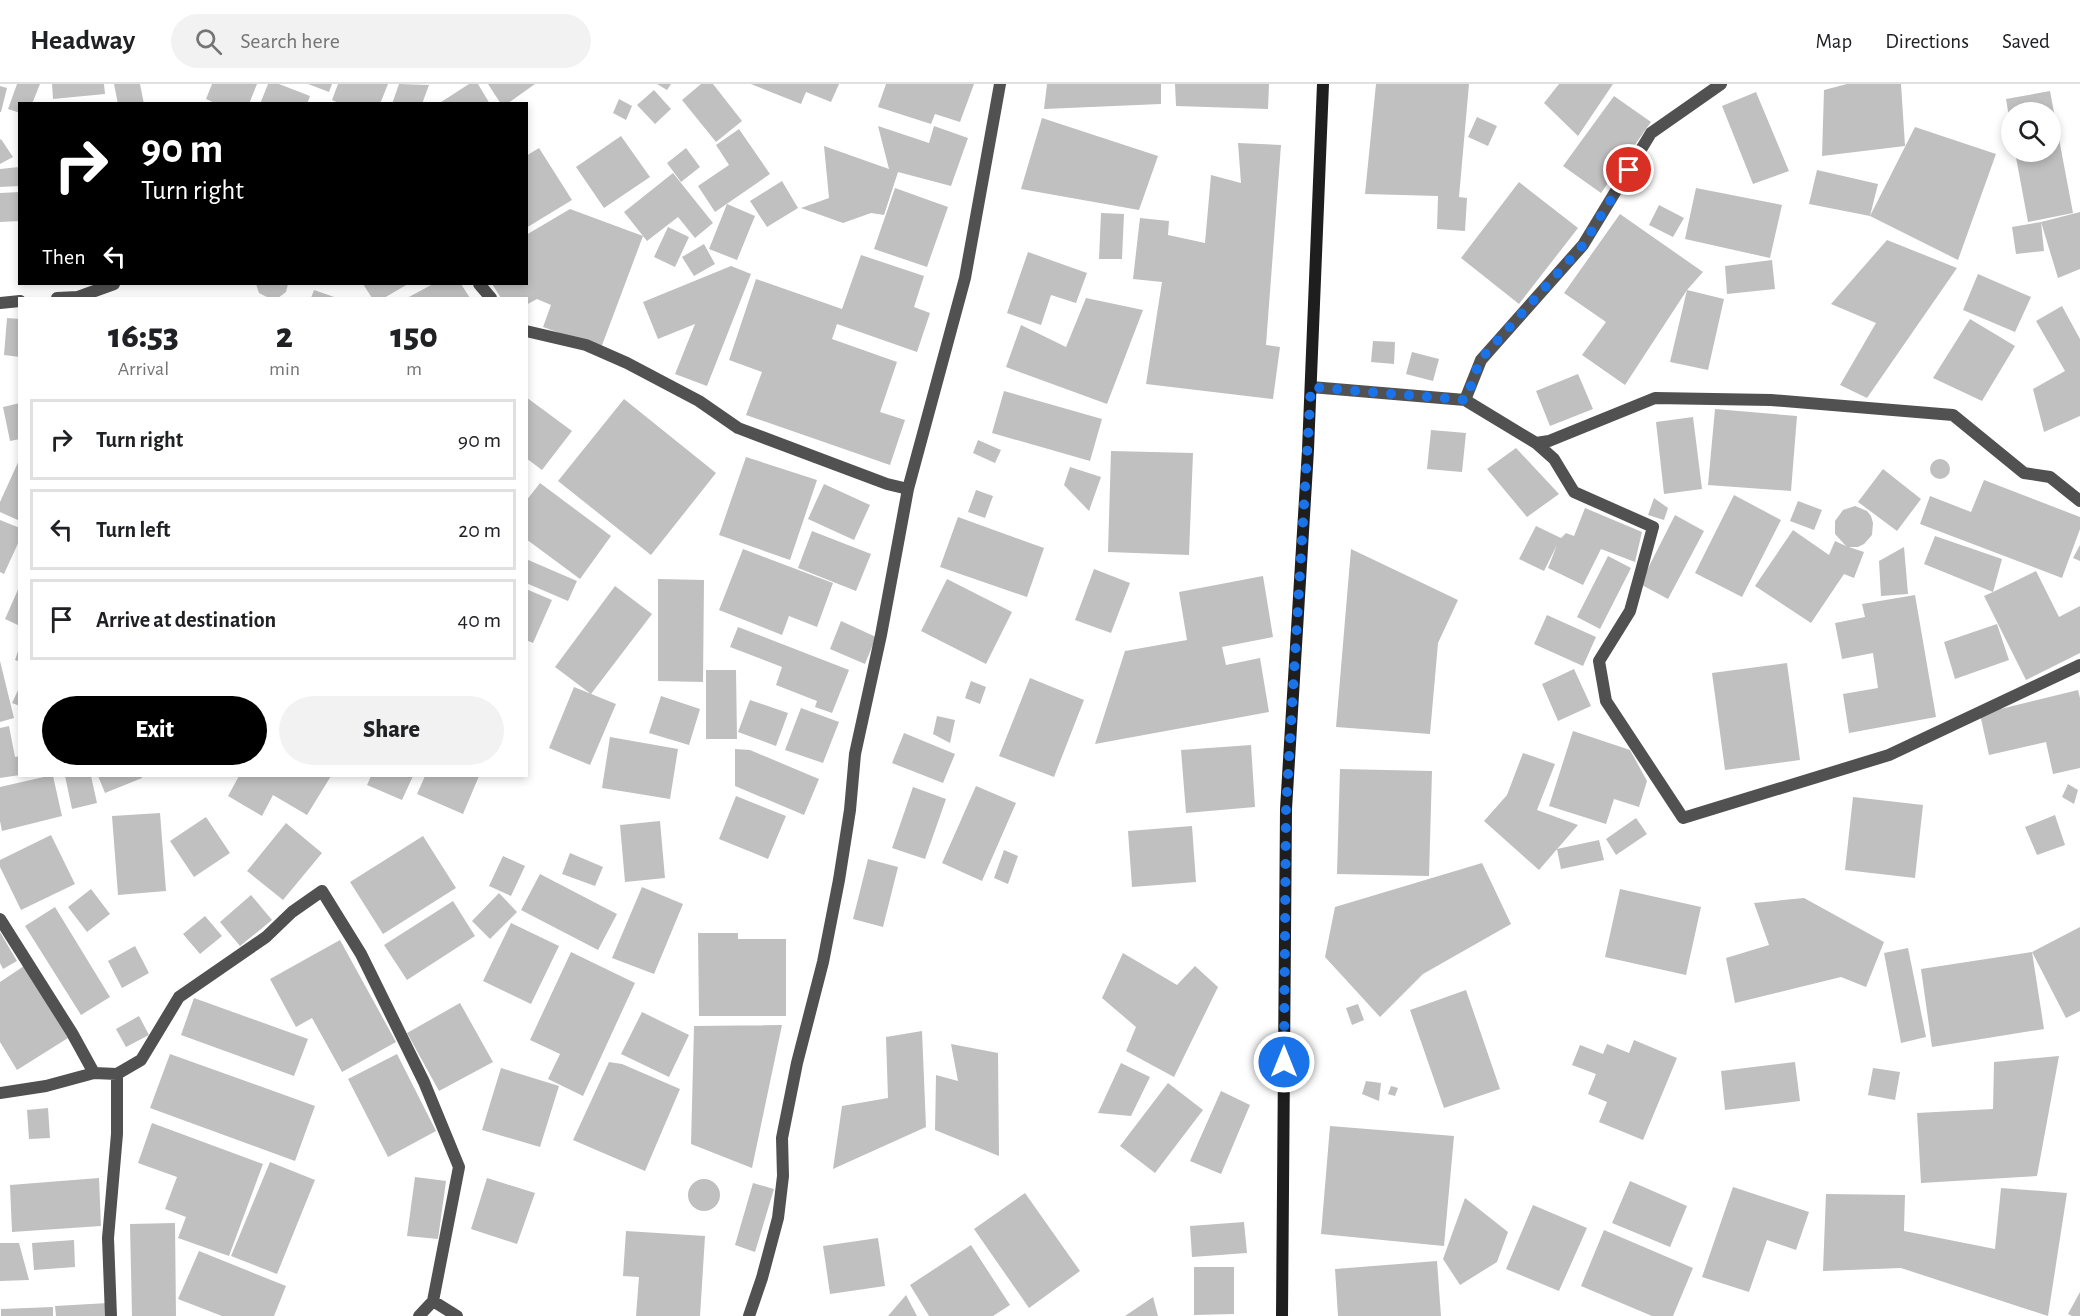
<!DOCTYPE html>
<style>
:root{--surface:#fff;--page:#f2f2f2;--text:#202124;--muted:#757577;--line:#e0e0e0;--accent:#000}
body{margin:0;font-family:"Alegreya Sans",sans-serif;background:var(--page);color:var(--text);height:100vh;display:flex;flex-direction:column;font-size:22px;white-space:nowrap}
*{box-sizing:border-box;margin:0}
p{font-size:20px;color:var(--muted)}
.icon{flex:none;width:33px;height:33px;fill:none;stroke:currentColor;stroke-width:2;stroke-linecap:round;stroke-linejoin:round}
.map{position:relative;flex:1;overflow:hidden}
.panel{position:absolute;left:18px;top:213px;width:510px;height:480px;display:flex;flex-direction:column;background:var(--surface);border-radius:0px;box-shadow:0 3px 9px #0003}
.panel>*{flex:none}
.banner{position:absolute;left:18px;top:18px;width:510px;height:183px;border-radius:0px;box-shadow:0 3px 9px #0003;background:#000;color:#fff;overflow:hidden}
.fabs{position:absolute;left:2001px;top:18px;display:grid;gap:12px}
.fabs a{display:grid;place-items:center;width:60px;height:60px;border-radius:50%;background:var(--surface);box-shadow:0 3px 9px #0003;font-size:30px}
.pin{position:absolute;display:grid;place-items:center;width:51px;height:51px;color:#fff;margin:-26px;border:3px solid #fff;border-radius:50%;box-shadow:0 2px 6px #0007}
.me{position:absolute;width:66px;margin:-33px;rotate:0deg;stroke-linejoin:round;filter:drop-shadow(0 0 4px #0008)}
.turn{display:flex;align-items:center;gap:21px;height:126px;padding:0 24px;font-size:27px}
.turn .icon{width:78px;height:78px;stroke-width:2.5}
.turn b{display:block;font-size:42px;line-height:51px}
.then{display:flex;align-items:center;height:57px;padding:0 24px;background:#0003;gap:12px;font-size:22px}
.eta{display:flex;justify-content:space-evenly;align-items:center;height:102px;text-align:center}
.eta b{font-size:36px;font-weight:800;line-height:42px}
.action{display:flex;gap:12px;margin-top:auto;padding:12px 24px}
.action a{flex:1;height:69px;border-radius:36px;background:var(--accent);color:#fff;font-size:24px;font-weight:800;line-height:69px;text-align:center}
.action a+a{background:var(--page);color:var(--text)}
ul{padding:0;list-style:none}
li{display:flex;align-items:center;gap:18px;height:81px;margin:0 12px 9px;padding:0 12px;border:3px solid var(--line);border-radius:0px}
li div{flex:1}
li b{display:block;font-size:22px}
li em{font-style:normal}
header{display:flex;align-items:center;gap:36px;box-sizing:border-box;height:84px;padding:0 30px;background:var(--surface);border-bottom:2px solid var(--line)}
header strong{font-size:28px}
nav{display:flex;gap:33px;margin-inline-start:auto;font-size:21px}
.search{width:420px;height:54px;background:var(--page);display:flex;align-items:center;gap:15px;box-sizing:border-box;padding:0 21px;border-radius:33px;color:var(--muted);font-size:22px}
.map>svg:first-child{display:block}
.building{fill:#c0c0c0}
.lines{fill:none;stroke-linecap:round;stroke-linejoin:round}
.street{stroke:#515151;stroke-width:12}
.secondary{stroke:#1e1e1e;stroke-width:12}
.route{stroke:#1a73e8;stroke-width:10;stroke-dasharray:0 18}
</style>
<header>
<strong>Headway</strong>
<div class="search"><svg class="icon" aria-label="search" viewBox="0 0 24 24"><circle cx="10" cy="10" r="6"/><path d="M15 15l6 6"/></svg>Search here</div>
<nav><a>Map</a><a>Directions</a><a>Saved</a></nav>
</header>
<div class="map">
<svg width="2080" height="1232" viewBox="0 0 2080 1232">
<rect width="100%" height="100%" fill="#fff"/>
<path class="building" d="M17,0H40L32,20H20V29L8,25Z
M52,0H104L105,10L53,15Z
M114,0H140L144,20H118Z
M212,0H257L249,20H217L206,15Z
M268,0H279L310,12L307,20H260Z
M308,0H332L329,8Z
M338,0H388L380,20H341L332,16Z
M399,0L429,1L422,20H392Z
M469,0H478L490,20H438Z
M488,0H535L507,20H501Z
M657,0H671L667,6Z
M701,0H713L742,37L716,58L682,16Z
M751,0H839L831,18L806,8L801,20Z
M886,0H974L960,38L935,30L931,40L878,23Z
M1047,0H1161V20L1044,25Z
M1175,0H1269L1268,25L1176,22Z
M1376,0H1469L1459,113L1467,114L1465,147L1437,145L1438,112L1365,110Z
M1559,0H1613L1578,52L1544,19Z
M1847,0H1901L1905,62L1822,72L1824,6Z
M0,2L7,4L1,28H0Z
M654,6L671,25L655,40L637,21Z
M2050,7L2073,129L2028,138L2015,68H2050V28H2012L2010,39L2006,15Z
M1756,8L1789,87L1753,100L1722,22Z
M1614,12L1651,38L1601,109L1563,82Z
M619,15L632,22L626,36L613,29Z
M1477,33L1497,42L1488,62L1468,53Z
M1042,34L1158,72L1139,126L1021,105Z
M878,42L929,59L934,42L968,54L951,102L898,88L884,131L871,129L843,139L801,124L829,114L824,62L889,85Z
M1915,43L1996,70L1958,176L1870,132Z
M739,45L770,90L715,128L698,102L729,81L716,61Z
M621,52L650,93L604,124L576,83Z
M1,55L13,73L0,80V56Z
M1238,59L1281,61L1266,261L1280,263L1273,315L1146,300L1162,198L1133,195L1140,134L1169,137L1168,151L1205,159L1211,91L1241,99Z
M539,64L572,116L526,144V72Z
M686,64L700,83L681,98L667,79Z
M19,83L20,102L0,103V85Z
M1817,86L1878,100L1870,132L1809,120Z
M673,89L713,139L695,154L678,133L647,157L624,128Z
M782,97L798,124L767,143L750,117Z
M1519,98L1578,144L1519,220L1461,174Z
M895,104L948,123L927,183L874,165Z
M1696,104L1782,121L1770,174L1685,155Z
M20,108V137L0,138V109Z
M727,120L755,132L737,176L709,165Z
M1659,121L1684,134L1673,153L1649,141Z
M570,125L643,152L601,264L543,243L551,221L537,215L526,221V214H501L492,200H526V151Z
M2080,128V185L2058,194L2041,138L2044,167L2016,170L2012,143L2041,138Z
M1101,129L1124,130L1122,175H1099Z
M1620,130L1703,188L1687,206L1625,301L1582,271L1606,238L1564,209Z
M668,143L689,153L675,183L654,173Z
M1887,156L1957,184L1867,314L1840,301L1876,239L1831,220Z
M704,160L715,180L694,192L682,173Z
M1028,168L1087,189L1076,219L1051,211L1041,241L1007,229Z
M861,171L924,192L914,223L930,229L917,268L837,240L832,255L897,278L880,328L905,336L890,381L746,331L762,288L729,276L756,195L842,225Z
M1772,176L1775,205L1727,210L1725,182Z
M731,182L751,190L707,302L675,290L695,240L658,255L643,218Z
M1978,190L2031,213L2015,248L1963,226Z
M256,200H288L286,208L278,214H269L259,209Z
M363,200H408L384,214H372Z
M433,200H461L470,214H407Z
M314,206L337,214H311Z
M1687,206L1724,215L1708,286L1670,278Z
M1086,214L1143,226L1107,320L1006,283L1021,241L1066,263Z
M2062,222L2080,255V332L2044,348L2033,305L2065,287L2036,237Z
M7,234L20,235V273L4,271Z
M1970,235L2015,262L1982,317L1933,294Z
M1373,257L1395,258L1394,280L1371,278Z
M1412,268L1439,275L1433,297L1406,290Z
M1578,290L1593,325L1550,342L1536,307Z
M1004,307L1102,335L1090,377L992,349Z
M526,313L572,347L542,386L526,374Z
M624,315L716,389L651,471L558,397Z
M20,319V355L10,357L3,323Z
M1715,325L1797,332L1791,407L1708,401Z
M1693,333L1702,405L1664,410L1656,338Z
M1431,346L1466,349L1462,388L1427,385Z
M978,356L1001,366L995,379L973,369Z
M1516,364L1559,410L1527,433L1487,385Z
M1111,367L1193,369L1189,471L1108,468Z
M746,373L817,396L790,476L719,451Z
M20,374V437L0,428V418Z
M1930 385a10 10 0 1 1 20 0a10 10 0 1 1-20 0Z
M1070,383L1101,393L1089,427L1064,401Z
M1883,385L1921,415L1897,447L1858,418Z
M1984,396L2080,433V445L2062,494L1920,440L1930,412L1971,428Z
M540,399L611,452L580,495L526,455V417Z
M824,400L870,421L854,456L808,435Z
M976,406L993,412L985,434L968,428Z
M1734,411L1781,436L1742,513L1695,489Z
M1654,414L1668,424L1664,436L1648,431Z
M1798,417L1822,426L1814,446L1790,437Z
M1855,422L1867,427L1871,432L1873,439L1872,451L1864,460L1858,463H1849L1864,468L1854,494L1844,490L1811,539L1755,502L1793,446L1829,471L1835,457L1846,462L1835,450V437L1843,426Z
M1585,424L1642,448L1635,478L1601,465L1583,501L1548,484L1557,461L1544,487L1519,475L1536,442L1561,454L1566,449L1574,452Z
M1675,431L1704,447L1668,515L1640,500Z
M958,433L1044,464L1027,513L940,483Z
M0,436L20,444V455L4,490L0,488Z
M812,447L871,470L856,507L798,484Z
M1935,452L2002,475L1993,508L2036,487L2059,533L2080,522V569L2026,596L1984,512L1993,508L1924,480Z
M2080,461V477L2073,474Z
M1904,463L1908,510L1881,512L1879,477Z
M743,465L833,499L817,543L789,532L782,551L719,526Z
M1351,465L1458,516L1438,559L1430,650L1336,643Z
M1608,472L1631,484L1600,545L1577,533Z
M526,475L577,497L568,517L526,499Z
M1094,485L1130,499L1111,549L1075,536Z
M1263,492L1273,553L1222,563L1226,581L1260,574L1269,628L1095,660L1125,567L1187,556L1179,508Z
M658,495L704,496L703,598L658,597Z
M947,495L1012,528L986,580L921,547Z
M20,501V542L5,535Z
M615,502L652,530L591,610L555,583Z
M526,505L552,516L533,559L526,556Z
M1915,511L1936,633L1849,649L1843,610L1878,604L1873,569L1842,575L1835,539L1865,533L1862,520Z
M1547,531L1596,553L1583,582L1534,560Z
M841,537L876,553L865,580L830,565Z
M1997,540L2009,576L1955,595L1944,558Z
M738,543L849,586L832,629L815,623L817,617L776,601L782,583L730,563Z
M19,564H20V578L15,576Z
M0,577L14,634L0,638Z
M1787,579L1800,676L1725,686L1712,589Z
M1574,585L1591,622L1558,637L1542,600Z
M706,586H736L737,655H706Z
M1030,594L1084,616L1054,693L999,672Z
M971,597L986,603L980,620L965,614Z
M20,602V622L12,619Z
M574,603L616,620L590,681L549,664Z
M2078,606L2080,614V684L2053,690L2046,658L1989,671L1980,630Z
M661,612L700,625L689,661L649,649Z
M750,616L788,629L776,662L738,648Z
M801,624L839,638L823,679L785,666Z
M937,632L955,636L950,659L933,650Z
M9,642L15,673L20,672V691L0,694V644Z
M1573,647L1630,666L1647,697L1639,723L1614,715L1606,740L1549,722Z
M904,649L955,670L943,699L892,679Z
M610,653L678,665L670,715L602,704Z
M1251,661L1255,723L1186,729L1181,666Z
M735,665L750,666L819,695L804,731L735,702Z
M1523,669L1555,680L1537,726L1578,741L1539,786L1484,737L1507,711Z
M1340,685L1432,687L1429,792L1337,790Z
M48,692H53L62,732L2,747L0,737V703Z
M65,692H91L97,719L72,725Z
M98,692H141L142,694L105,709Z
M239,692H331L307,731L273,711L262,732L228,712Z
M371,692H413L402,716L367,701Z
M425,692H479L463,730L417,710Z
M2068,700L2078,706L2074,720L2062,713Z
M976,702L1016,719L982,797L942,779Z
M913,703L946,715L925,775L892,764Z
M736,712L786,732L768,775L719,755Z
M1853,713L1923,721L1915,794L1845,786Z
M160,729L166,807L118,811L112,732Z
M2055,731L2065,761L2037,771L2025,743Z
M206,733L230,769L194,793L170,757Z
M1636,734L1647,750L1616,771L1606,755Z
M660,737L665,794L625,798L620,741Z
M286,739L322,769L283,816L247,787Z
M1192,742L1196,798L1132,803L1128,747Z
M51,751L75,800L21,826L0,783V776Z
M423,752L456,804L383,850L350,798Z
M1599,756L1604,776L1561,785L1557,765Z
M1004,766L1018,772L1008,800L994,794Z
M570,769L603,783L595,802L562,790Z
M503,772L525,782L511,812L489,802Z
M868,775L898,783L883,843L853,835Z
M1482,779L1511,840L1423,890L1380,933L1325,873L1335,823Z
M540,790L617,830L598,866L521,826Z
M642,803L683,820L654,890L612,874Z
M91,805L110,830L87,848L68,823Z
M1620,805L1701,823L1686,891L1605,873Z
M499,809L517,828L490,855L472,837Z
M251,811L272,836L240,862L220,838Z
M1804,814L1884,858L1866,903L1841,893L1735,919L1726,874L1769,861L1754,819Z
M453,817L475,852L407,896L384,861Z
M55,823L110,913L81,931L25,842Z
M205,832L222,852L200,870L183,850Z
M511,839L559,862L531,920L483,897Z
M2080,843V927L2066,934L2032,868Z
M0,848L17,877L3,885L0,879Z
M698,849H738V855H786V932H699Z
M340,856L396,958L342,988L312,934L296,943L270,895Z
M135,862L149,889L122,904L108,877Z
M1908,864L1926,953L1901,959L1884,869Z
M571,868L635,899L583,1012L548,995L560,970L530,956Z
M2032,868L2044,945L1932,963L1921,885Z
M1123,869L1177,901L1195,882L1218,903L1174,993L1126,967L1136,943L1102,914Z
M24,882L68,954L17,986L0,958V898Z
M1466,906L1500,1005L1444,1024L1410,926Z
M194,914L308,955L294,992L181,951Z
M460,919L493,978L439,1007L407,949Z
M1358,920L1364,936L1352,941L1346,924Z
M642,928L689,951L669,993L621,970Z
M139,932L149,951L126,963L116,945Z
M782,941L752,1084L691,1060L694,942Z
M922,947L926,1043L833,1085L842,1022L888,1014L886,953Z
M1634,956L1677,974L1643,1056L1599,1038L1607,1018L1588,1010L1596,990L1572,981L1580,961L1603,970L1607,960L1629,969Z
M951,960L998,969L999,1072L935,1046L936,991L958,997Z
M170,970L315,1022L295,1077L150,1024Z
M397,970L436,1047L388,1073L348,995Z
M2059,972L2037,1092L1921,1099L1917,1029L1993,1025L1994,978Z
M609,978L622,980L680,1005L645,1087L573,1056Z
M1795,978L1800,1017L1725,1026L1721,987Z
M1121,979L1150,993L1131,1032L1098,1029Z
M501,984L559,1002L540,1063L482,1046Z
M1873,984L1900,988L1895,1016L1868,1011Z
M1366,997L1381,999L1379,1017L1362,1010Z
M1168,999L1203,1026L1155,1089L1120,1062Z
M1391,1002L1398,1004L1395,1012L1388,1010Z
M1221,1007L1250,1021L1221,1090L1190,1077Z
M48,1024L50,1054L29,1055L27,1026Z
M152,1039L263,1080L229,1172L178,1154L186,1133L165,1125L177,1093L138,1079Z
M1330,1042L1454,1052L1444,1162L1321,1150Z
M270,1078L315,1096L277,1190L231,1172Z
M415,1093L446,1097L438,1155L407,1152Z
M99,1094L101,1142L12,1148L10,1101Z
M487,1094L535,1109L517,1160L471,1145Z
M688 1111a16 16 0 1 1 32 0a16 16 0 1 1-32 0Z
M1630,1097L1687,1122L1670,1163L1612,1139Z
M753,1099L774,1105L755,1168L735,1161Z
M1733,1103L1809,1128L1796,1166L1767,1156L1749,1208L1702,1193Z
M2001,1104L2067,1109L2048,1232L1901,1184L1823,1187L1826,1110L1905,1111L1904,1147L1995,1165Z
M1025,1109L1080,1187L1029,1224L974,1145Z
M1465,1114L1508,1148L1497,1178L1460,1201L1443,1175Z
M1533,1121L1587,1144L1559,1207L1506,1185Z
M1244,1138L1247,1169L1192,1173L1190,1142Z
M175,1139L176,1232H132L130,1140Z
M1604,1146L1693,1184L1673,1232H1652L1581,1202Z
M626,1147L705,1152L700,1232H636L639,1193L623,1192Z
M878,1154L885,1202L830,1210L823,1162Z
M74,1156L75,1183L34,1186L32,1159Z
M0,1159H19L29,1196L0,1197Z
M971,1161L1010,1221L993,1232H929L910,1201Z
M199,1167L286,1202L274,1232H222L178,1215Z
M1437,1177L1441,1232H1338L1335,1185Z
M1194,1183H1234V1230L1194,1231Z
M2080,1208V1232H2072L2068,1230Z
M906,1211L917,1232H888Z
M1153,1213L1158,1232H1125Z
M108,1219V1232H56L55,1222Z
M53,1223V1232H1V1225Z"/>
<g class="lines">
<path class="street" d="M479,200L491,214
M57,214L78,213L114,200
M0,219L20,217
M526,247L586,261L627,279L699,317L738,344L887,400L908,405
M1311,303L1465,316L1536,359L1549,357L1655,314L1771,316L1953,331L2024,389L2050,393L2080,417
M1465,316L1481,276L1583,161L1651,49L1721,0
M1536,359L1554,375L1574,408L1653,443L1630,527L1599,577L1606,617L1683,734L1889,671L2080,581
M0,835L72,949L94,989
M0,1009L46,1002L94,989L117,990L141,976L179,913L266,853L292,828L322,807L361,870L424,998L459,1083L433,1217L419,1232
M433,1217L457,1232
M111,1232L108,1154L117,1050V990
M749,1232L762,1194L778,1134L783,1092L782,1054L797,979L823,878L839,796L850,726L855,670L881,551L908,405L965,194L1000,0"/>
<path class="secondary" d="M1282,1232L1286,725L1308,366L1323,0"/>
</g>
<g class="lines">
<path class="route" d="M1284,978L1286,725L1311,303L1466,316L1480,276L1583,161L1629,86"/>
</g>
</svg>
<div class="fabs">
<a><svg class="icon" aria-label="search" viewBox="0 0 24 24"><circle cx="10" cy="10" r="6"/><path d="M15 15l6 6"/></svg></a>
</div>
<div class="pin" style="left:1629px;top:86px;background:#d93025"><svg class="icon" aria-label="arrive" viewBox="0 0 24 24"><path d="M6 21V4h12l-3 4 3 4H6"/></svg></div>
<svg class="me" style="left:1284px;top:978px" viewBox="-20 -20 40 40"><circle r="17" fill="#1a73e8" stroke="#fff" stroke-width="3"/><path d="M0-11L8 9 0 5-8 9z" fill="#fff"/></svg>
<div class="banner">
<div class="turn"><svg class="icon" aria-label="right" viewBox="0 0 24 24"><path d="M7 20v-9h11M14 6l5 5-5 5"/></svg><div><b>90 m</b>Turn right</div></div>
<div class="then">Then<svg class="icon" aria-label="left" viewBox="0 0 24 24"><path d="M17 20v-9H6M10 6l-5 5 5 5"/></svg></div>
</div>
<section class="panel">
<div class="eta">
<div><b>16:53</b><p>Arrival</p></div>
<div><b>2</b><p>min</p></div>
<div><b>150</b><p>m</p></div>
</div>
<ul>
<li><svg class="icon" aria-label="right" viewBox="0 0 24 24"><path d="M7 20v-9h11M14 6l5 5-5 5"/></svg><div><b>Turn right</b></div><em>90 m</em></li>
<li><svg class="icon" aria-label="left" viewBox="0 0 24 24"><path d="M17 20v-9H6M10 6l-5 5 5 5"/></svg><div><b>Turn left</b></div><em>20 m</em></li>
<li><svg class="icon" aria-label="arrive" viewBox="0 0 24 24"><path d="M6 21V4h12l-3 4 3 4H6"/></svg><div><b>Arrive at destination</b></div><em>40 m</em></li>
</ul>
<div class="action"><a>Exit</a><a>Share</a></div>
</section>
</div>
